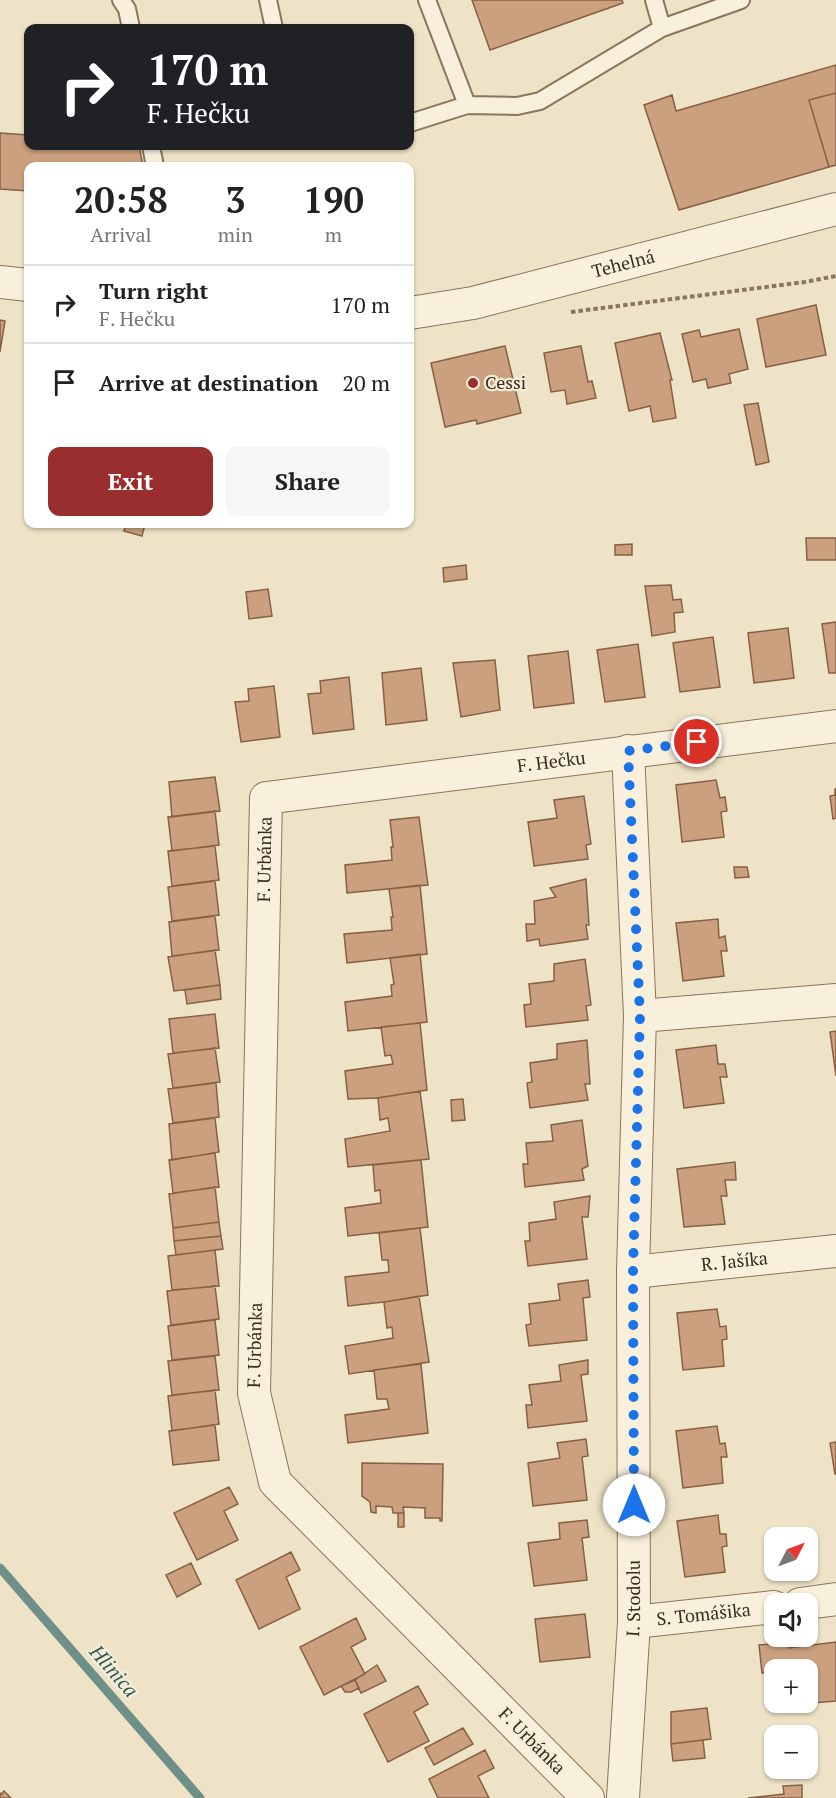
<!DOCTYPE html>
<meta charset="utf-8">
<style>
:root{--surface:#fff;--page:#f6f6f6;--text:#222;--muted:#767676;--line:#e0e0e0;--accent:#982f2e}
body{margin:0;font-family:"PT Serif",serif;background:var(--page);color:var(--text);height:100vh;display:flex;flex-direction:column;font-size:22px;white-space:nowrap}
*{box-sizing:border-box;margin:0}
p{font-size:20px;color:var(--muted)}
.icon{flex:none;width:33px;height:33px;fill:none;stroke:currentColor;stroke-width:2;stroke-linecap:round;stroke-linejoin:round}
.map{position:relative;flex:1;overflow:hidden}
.details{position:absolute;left:24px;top:162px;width:390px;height:366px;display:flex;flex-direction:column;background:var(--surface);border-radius:12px;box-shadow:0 2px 4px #0004}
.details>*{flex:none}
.top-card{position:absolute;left:24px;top:24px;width:390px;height:126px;border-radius:12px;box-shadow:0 2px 4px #0004;background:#202124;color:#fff;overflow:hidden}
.needle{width:39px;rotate:48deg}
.buttons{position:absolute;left:764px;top:1527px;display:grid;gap:12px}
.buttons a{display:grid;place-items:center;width:54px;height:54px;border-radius:12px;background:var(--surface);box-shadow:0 2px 4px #0004;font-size:30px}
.pin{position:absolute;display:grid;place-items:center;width:51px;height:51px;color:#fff;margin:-26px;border:3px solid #fff;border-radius:50%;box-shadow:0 2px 6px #0007}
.me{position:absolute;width:66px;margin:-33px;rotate:0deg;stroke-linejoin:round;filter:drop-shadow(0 0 4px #0008)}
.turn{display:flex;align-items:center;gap:21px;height:126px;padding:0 24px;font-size:27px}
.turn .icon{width:78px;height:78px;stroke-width:2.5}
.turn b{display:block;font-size:42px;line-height:51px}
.eta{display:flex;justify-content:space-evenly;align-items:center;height:102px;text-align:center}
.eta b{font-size:36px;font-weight:600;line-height:42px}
.button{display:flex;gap:12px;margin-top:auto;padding:12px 24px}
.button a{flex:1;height:69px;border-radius:12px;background:var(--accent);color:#fff;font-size:24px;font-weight:600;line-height:69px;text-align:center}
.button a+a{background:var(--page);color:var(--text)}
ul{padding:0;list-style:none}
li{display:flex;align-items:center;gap:18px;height:78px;padding:0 24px;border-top:2px solid var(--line)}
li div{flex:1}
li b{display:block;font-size:22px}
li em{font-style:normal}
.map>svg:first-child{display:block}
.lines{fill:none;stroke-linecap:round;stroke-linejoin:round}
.stream{stroke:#6f9089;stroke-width:9}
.building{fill:#cba07e;stroke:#886043;stroke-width:1.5}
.lane-casing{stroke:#8a755d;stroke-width:20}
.street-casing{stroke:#8a755d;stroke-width:34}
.path{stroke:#8a755d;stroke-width:4;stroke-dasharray:4.5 3;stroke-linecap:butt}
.lane{stroke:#f8f0db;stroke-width:16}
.street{stroke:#f8f0db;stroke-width:32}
.route{stroke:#1a73e8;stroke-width:10;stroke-dasharray:0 18}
.poi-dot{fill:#982f2e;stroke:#f5edd7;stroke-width:2}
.labels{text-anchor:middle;stroke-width:4.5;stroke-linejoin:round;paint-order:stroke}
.street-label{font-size:18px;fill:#3a2d20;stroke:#f5edd7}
.poi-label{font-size:18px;fill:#3a2d20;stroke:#f5edd7;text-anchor:start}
.water-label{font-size:20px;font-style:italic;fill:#305a58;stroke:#f5edd7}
</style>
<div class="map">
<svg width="836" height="1798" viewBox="0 0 836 1798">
<rect width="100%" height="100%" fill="#eee3c7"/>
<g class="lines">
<path class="stream" d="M0,1568L200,1798"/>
</g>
<path class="building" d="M472,0H622L623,3L490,50Z
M836,65V93L809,100L829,167L679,210L644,105L672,95L676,111Z
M836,93V165L829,167L809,100Z
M0,133L28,135V146H139L143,166H28V191L0,189Z
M816,305L826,355L766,367L757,319Z
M0,320L5,321L0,352Z
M739,329L748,369L729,374L731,383L708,388L706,379L693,382L682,334L699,330L701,337Z
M660,333L672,380H670L676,418L653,422L650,406L629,411L615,343Z
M505,346L521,413L477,424L476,420L445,427L431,363Z
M581,346L588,382L592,381L596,398L567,404L565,390L551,392L544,353Z
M758,403L769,462L756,465L744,405Z
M126,524H145L142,536L124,531Z
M806,538H836V560H807Z
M632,544V555H615V545Z
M466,565L467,579L444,582L443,568Z
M671,585L673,600L681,599L683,612L674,613L675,632L652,636L645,586Z
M268,589L272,616L249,619L246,592Z
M836,622V673H829L822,624Z
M788,628L794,678L754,683L748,633Z
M713,637L720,687L680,692L673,643Z
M638,644L645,697L605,702L597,650Z
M568,651L574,703L534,708L528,656Z
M495,660L500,710L461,717L453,663Z
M421,668L427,720L386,725L382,673Z
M349,677L354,729L313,734L308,694L321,693L320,681Z
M274,686L280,737L241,742L235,702L249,701L248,689Z
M215,777L220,811L172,817L169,782Z
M716,780L720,798L725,797L727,811L721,812L724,837L682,842L676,785Z
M835,789H836V818L833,819L830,796L835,795Z
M584,796L591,844L586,845L588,859L534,866L528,822L557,818L554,800Z
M215,811L219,845L172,851L168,817Z
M419,817L428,885L347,893L345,865L392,860L391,847H393L390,820Z
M215,846L219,880L172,886L168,851Z
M734,867H747L749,877L735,878Z
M586,879L589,925H586L588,939L540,946L539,939L527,941L526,924H535L534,901L556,897L550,888Z
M215,881L219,915L172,921L168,887Z
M420,885L427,954L347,963L344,934L392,930L391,917H393L389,889Z
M215,916L219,950L172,956L169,922Z
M718,919L719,938L725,936L727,951H721L724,976L683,981L676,923Z
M215,950L220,985L174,991L168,957Z
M420,954L427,1022L348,1031L345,1002L392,996L391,985L394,984L390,958Z
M585,959L591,1005L586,1006L588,1020L526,1027L524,1005L531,1004L529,984L554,981V964Z
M220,985L221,999L187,1004L185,990Z
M215,1014L219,1048L173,1053L169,1019Z
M420,1023L427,1090L378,1098L348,1099L345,1071L393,1064L391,1055L385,1056L381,1027Z
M836,1031V1076L830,1032Z
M587,1040L590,1084H585L588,1100L530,1108L527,1083L532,1082L530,1063L557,1059V1044Z
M716,1045L718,1064H725L727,1077H720L724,1103L684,1108L676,1050Z
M215,1048L220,1082L173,1088L168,1054Z
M216,1083L219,1117L173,1123L168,1089Z
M420,1091L429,1159L348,1167L345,1139L390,1131L388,1118L380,1120L378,1098Z
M463,1099L465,1120L452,1121L451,1100Z
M215,1118L219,1152L172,1160L169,1124Z
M582,1120L588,1166L582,1169L584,1180L525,1187L523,1164H528L526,1143L553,1141L551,1125Z
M215,1153L219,1187L173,1193L169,1160Z
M421,1160L428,1227L348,1236L345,1208L381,1203L380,1190L375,1191L373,1165Z
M735,1162L736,1180H725L727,1196H721L725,1224L684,1227L677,1169Z
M215,1187L219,1222L173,1228L169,1194Z
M590,1196L588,1217H582L587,1259L528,1266L525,1241H530L529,1223L556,1219L554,1202Z
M219,1222L221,1236L174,1241L173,1228Z
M420,1228L428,1295L384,1302L348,1306L345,1277L389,1272L388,1260H382L379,1233Z
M221,1236L223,1249L176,1255L174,1241Z
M215,1250L219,1286L172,1290L168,1256Z
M588,1280L590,1297L583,1298L587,1340L529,1346L526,1325L531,1324L529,1304L560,1300L558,1284Z
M215,1286L219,1319L171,1325L167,1291Z
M419,1296L429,1362L349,1374L345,1346L393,1338L392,1327L387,1328L384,1302Z
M717,1309L720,1327L726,1326L727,1339L722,1340L724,1366L683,1370L677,1313Z
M215,1320L219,1355L172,1360L168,1326Z
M215,1356L219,1390L172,1395L168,1361Z
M588,1360V1374L581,1375L587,1421L528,1428L526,1405H532L529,1385L561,1381L559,1365Z
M421,1364L428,1433L348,1443L345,1415L389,1409L387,1399H377L374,1370Z
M215,1390L219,1424L172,1431L168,1396Z
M215,1425L219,1460L173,1465L169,1431Z
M717,1426L720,1444L725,1443L727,1457H721L723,1483L683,1488L676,1431Z
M586,1439L588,1456L582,1457L587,1500L533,1506L528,1463L560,1458L557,1443Z
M836,1442V1474H835L830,1443Z
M362,1463L443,1464L442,1521H440V1518H425V1508L403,1507L404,1513H393L392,1507L376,1506V1513L371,1512L370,1502L362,1496Z
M229,1487L238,1504L224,1511L238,1540L197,1560L174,1513Z
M398,1513H404V1527H398Z
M718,1515L720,1534H726L727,1546L722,1547L725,1572L685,1577L677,1521Z
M587,1520L589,1537L582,1538L587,1580L534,1586L528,1543L560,1539L559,1523Z
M291,1552L300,1570L286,1577L300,1609L259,1629L236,1580Z
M191,1563L201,1584L177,1597L166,1575Z
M585,1614L590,1657L540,1662L535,1619Z
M356,1618L366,1639L351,1647L365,1674L324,1695L300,1647Z
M788,1642L789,1648L836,1642V1701L813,1703L807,1670H774V1672L762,1673L759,1645Z
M377,1665L386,1681L361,1693L355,1680Z
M355,1680L359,1688L351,1692H345L341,1686Z
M418,1686L428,1704L414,1712L429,1741L388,1762L364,1714Z
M707,1708L711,1739L671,1744V1712Z
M463,1728L473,1744L434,1765L425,1748Z
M703,1740L705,1758L673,1761L671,1744Z
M485,1750L494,1768L478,1776L489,1798H438L429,1779Z
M802,1785V1798H748L784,1794L783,1786Z
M4,1791L11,1798H0V1793L2,1794Z"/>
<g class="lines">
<defs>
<path id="lane" d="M121,0L127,9L131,28
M268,0L274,28
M427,0L467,105L517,106L540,101L662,28L741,0
M654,0L662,28
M410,123L467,105
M151,146L155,166"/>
<g id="street">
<path d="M0,282L28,285"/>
<path id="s1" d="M410,313L473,303L836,209"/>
<path d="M640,1016L836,1000"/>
<path id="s2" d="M633,1272L836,1251"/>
<path d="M800,1604L836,1599"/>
<path id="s3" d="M634,1622L774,1607"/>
<path id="s4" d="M588,1798L275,1482L254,1393L266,798L836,726"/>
<path id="s5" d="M623,1798L634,1622L633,1272L640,1016L628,751"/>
</g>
</defs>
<use href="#lane" class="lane-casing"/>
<use href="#street" class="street-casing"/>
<path class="path" d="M571,312L805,282L836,276"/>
<use href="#lane" class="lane"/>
<use href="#street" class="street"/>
</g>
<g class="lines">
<path class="route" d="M634,1505L633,1272L640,1016L628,751L697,742"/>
</g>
<circle class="poi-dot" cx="473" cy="383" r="6"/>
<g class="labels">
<g class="street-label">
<text dy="6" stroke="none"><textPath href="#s1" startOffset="219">Tehelná</textPath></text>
<text dy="6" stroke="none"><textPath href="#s4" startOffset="1419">F. Hečku</textPath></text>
<text dy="6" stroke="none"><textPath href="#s4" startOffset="1070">F. Urbánka</textPath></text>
<text dy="6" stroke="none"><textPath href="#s2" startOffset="102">R. Jašíka</textPath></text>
<text dy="6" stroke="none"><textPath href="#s4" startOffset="584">F. Urbánka</textPath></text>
<text dy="6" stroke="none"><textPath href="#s5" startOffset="200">I. Stodolu</textPath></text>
<text dy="6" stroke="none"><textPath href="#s3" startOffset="70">S. Tomášika</textPath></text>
<text transform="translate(532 1741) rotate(45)" y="6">F. Urbánka</text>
</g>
<g class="poi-label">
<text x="485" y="389">Cessi</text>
</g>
<g class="water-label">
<text transform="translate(114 1671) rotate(49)" y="7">Hlinica</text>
</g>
</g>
</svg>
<div class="buttons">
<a><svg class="needle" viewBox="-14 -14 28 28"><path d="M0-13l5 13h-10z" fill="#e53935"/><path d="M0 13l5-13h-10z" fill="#767676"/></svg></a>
<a><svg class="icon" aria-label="sound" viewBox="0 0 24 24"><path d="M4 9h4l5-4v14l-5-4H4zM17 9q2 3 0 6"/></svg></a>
<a>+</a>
<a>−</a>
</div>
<div class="pin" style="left:697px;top:742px;background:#d93025"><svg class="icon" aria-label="arrive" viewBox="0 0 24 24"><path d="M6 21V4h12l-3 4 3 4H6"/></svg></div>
<svg class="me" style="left:634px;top:1505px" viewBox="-20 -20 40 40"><circle r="19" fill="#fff"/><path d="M0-13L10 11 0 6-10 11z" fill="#1a73e8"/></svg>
<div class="top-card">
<div class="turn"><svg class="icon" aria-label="right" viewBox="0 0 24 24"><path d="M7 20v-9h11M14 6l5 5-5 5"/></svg><div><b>170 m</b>F. Hečku</div></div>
</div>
<section class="details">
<div class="eta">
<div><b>20:58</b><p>Arrival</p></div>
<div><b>3</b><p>min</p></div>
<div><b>190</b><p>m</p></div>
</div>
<ul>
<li><svg class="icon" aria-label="right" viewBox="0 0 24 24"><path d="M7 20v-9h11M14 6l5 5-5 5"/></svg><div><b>Turn right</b><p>F. Hečku</p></div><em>170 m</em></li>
<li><svg class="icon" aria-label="arrive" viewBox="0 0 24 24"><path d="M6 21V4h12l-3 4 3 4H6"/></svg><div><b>Arrive at destination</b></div><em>20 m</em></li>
</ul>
<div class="button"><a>Exit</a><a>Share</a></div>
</section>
</div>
